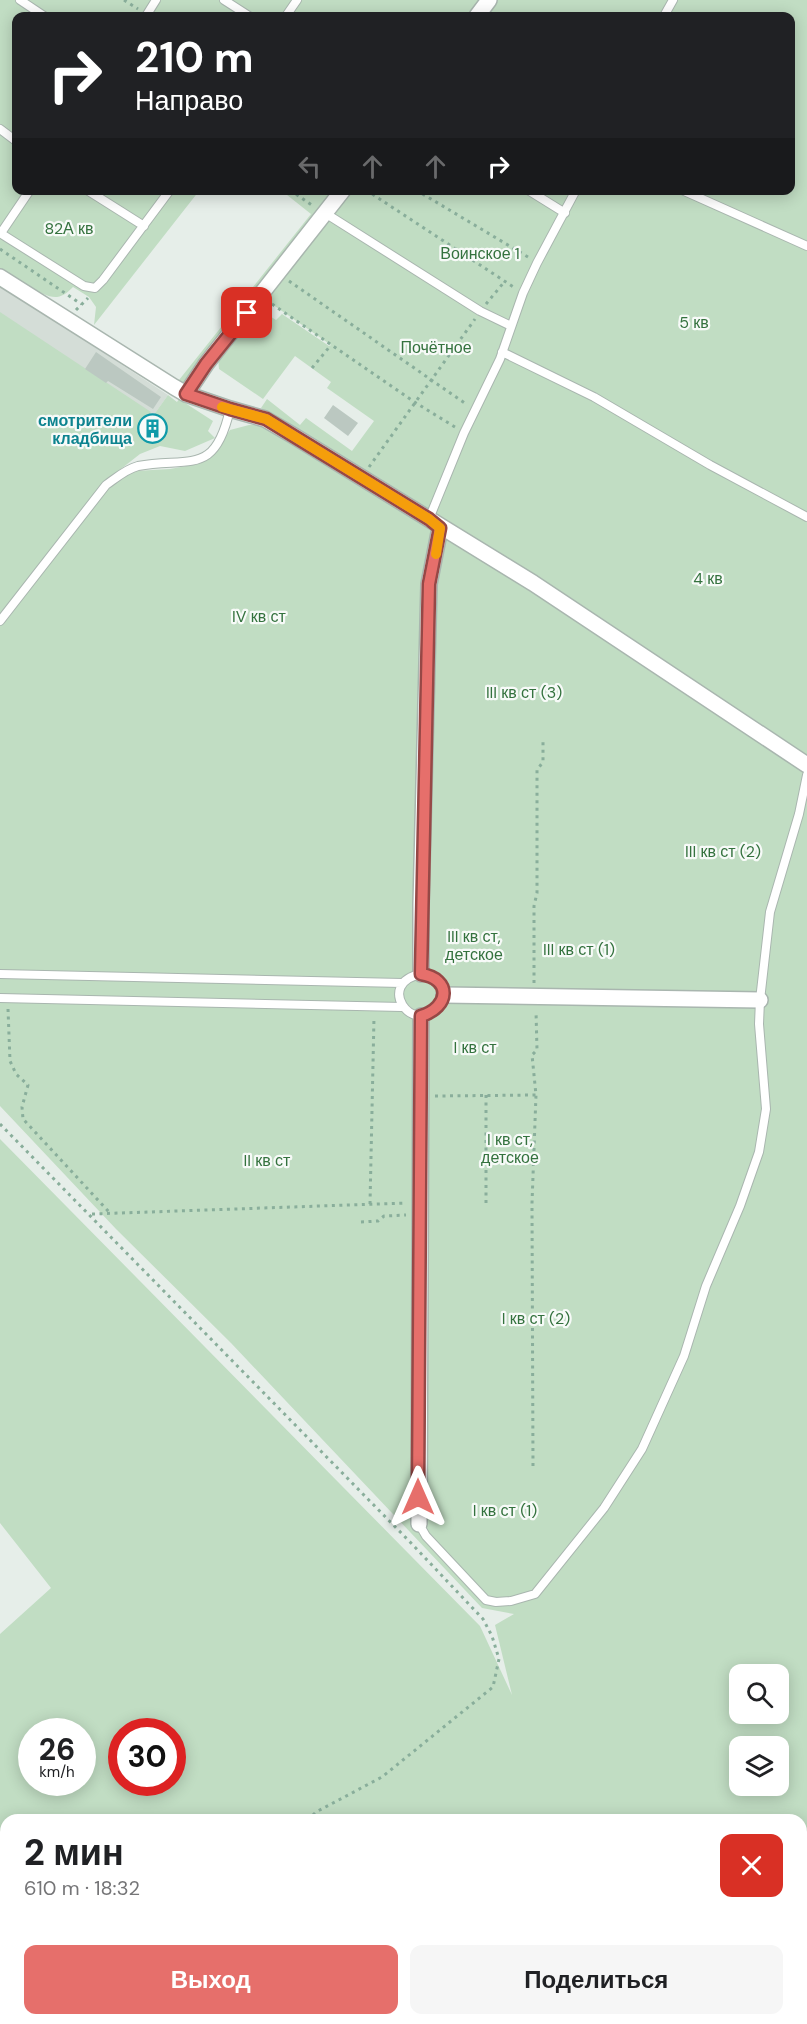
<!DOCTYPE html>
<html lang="ru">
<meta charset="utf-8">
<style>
:root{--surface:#fff;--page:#f6f6f6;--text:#202124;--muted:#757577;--accent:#e66f6b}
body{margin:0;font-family:"DM Sans",sans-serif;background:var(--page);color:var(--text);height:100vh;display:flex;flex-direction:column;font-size:22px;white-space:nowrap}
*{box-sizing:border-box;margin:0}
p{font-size:20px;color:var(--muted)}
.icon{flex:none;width:33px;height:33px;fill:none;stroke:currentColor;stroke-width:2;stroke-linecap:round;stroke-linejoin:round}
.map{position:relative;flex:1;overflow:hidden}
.side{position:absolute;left:0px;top:1814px;width:807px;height:212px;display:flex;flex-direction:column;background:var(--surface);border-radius:18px 18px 0 0;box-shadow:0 3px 15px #0003}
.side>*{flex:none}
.guide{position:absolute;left:12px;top:12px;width:783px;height:183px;border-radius:12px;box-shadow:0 3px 15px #0003;background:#202124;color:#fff;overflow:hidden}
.controls{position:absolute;left:729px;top:1664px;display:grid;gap:12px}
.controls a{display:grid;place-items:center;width:60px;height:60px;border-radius:12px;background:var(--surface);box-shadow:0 3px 15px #0003;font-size:30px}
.speed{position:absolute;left:18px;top:1718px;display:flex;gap:12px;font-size:30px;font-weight:700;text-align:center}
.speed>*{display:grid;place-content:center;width:78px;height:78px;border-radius:50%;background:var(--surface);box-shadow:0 3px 15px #0003;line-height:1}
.speed small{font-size:15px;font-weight:400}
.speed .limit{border:9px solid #d22;background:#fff;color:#111}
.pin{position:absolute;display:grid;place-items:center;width:51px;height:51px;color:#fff;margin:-26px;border-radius:12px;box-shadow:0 3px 9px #0006}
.me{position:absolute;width:66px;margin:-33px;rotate:0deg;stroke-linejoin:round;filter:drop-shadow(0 0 4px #0008)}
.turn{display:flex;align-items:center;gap:21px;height:126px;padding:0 24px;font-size:27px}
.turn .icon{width:78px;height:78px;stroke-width:2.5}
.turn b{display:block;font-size:42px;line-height:51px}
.lanes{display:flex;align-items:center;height:57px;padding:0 24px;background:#0003;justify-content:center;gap:30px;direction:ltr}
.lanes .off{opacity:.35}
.round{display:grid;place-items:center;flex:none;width:63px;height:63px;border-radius:12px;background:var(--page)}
.overview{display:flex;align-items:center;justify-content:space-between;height:102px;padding:0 24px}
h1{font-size:36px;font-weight:800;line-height:45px}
.action{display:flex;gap:12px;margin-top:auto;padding:12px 24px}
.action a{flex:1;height:69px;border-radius:12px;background:var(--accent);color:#fff;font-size:24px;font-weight:800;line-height:69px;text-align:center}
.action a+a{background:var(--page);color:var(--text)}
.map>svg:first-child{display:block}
.built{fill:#d4ddd7}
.green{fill:#c1ddc3;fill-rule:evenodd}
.building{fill:#bbc8c1}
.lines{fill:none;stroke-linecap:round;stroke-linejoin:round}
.service-casing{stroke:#a9b6af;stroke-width:10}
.minor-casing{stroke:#a9b6af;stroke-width:18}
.path{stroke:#89ae9b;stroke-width:3;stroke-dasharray:3 4.5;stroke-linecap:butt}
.service{stroke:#fff;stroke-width:8}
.minor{stroke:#fff;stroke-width:15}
.route-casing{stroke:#964846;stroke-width:15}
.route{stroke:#e66f6b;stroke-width:10}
.slow{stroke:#f59e0b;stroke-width:10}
.labels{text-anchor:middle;stroke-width:4.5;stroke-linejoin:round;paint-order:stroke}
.park-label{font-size:16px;fill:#34723e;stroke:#f7faf8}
.culture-label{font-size:16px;font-weight:bold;fill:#0d838f;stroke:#f7faf8;text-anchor:end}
</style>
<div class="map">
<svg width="807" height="2024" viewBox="0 0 807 2024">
<rect width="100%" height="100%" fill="#e6eee9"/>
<path class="built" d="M0,285L168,395L153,416L167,426L155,443L138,432L0,317Z"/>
<path class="green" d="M0,0H807V2024H0V1634L51,1588L0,1523V1139L480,1626L512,1695L495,1625L514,1614L482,1608L231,1343L116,1229L0,1106V312L151,412L138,432L155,443L166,426L153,416L168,395L177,402L179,399L213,421L208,431L215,438L185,451L160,446L140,454L103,483L135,471L170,469L197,464L213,456L230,430L249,425H262L270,414L261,408L267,399L300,425L306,418L352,451L374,421L327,388L331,382L295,356L263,399L219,369L218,358L257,308L276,320L282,314L329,346L331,345L256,293L188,380L182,383L179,380L311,214L282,191L790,190V16H16V190L199,191L94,325L96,307L89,297L73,287C69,291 64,296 57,297C44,299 12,275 0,268ZM740,1674H778V1713H740ZM32,1731H82V1782H32ZM122,1731H172V1782H122ZM740,1746H778V1785H740ZM6,1820H801V2019H6Z"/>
<path class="building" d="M96,352L161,397L153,409L108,381L106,383L85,369Z
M333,405L358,423L348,436L324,418Z
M151,417L165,426L155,441L141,431Z"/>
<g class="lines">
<defs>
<path id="service" d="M20,0L44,16
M224,0L249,16
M146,16L156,0
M286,16L297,0
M664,16L673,0
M0,129L16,141
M87,190L144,226
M528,190L565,213
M682,190L807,246
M325,213L480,311L511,326
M0,233L84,286L95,288L103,280L170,190
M1,233L30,190
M502,352L594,397L710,465L807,517
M429,519L464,433L500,359L523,293L537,263L576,190
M0,621L106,485C116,478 126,469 138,466C191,457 215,476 230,409
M0,974L402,983
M421,974C436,977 452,992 439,1007C412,1037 375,983 421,974Z
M0,998L402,1007
M419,1524L426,1536L486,1600L496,1602L511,1601L535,1594L604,1508L642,1449L684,1356L706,1286L740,1206L759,1152L766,1109L759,1024L760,1000L770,912L799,814L807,775"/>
<path id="minor" d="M477,16L489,0
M0,277L174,387L186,394L230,409L265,419L294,436L533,583L807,765
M186,394L206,364L343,190
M421,974V904L429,584L440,528
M444,995L760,1000
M419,1524L421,1016"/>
</defs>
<use href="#service" class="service-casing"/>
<use href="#minor" class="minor-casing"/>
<path class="path" d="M124,0L138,9
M290,190L313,206
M366,190L515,288
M416,190L528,257
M0,249L81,304
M289,281L466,404
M272,304L416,403L455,427
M486,304L505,281
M76,310L88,298
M312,368L331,345
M369,467L475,319
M534,983V906L537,893V770L543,762V738
M8,1009L10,1061L16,1074L28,1085L22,1107L23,1119L110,1213
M435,1096L536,1095
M0,1124L411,1543L483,1619L492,1636L499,1659L493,1687L382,1777L316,1812L308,1820
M486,1203V1095
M370,1204L374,1017
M92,1214L406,1203
M361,1222L378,1221L384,1216L406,1215
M533,1466L532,1203L536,1095L532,1055L537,1050L536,1011
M0,2009H6
M71,2024L72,2019"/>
<use href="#service" class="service"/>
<use href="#minor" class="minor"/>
</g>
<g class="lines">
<defs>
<path id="route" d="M247,313L206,364L186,394L230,409L266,419L429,519L440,528L429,584L421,974C452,979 450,1007 421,1016L418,1497"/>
</defs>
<use href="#route" class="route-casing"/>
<use href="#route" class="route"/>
<path class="slow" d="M222,407L266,419L429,519L440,528L436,554"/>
</g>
<defs>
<symbol id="building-ring" viewBox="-11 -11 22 22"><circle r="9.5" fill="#f7faf8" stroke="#0f9aa8" stroke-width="1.5"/><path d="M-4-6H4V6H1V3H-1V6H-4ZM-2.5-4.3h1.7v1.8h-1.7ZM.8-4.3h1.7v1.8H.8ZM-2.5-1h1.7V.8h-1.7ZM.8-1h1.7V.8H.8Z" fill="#0f9aa8"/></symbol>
</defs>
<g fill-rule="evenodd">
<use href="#building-ring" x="136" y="412" width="33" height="33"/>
</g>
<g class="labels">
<g class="park-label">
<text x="69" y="234">82А кв</text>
<text x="480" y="259">Воинское 1</text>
<text x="694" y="328">5 кв</text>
<text x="436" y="353">Почётное</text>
<text x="708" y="584">4 кв</text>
<text x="259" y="622">IV кв ст</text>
<text x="524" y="698">III кв ст (3)</text>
<text x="723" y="857">III кв ст (2)</text>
<text x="474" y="942">III кв ст,<tspan x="474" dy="18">детское</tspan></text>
<text x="579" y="955">III кв ст (1)</text>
<text x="475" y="1053">I кв ст</text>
<text x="510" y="1145">I кв ст,<tspan x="510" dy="18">детское</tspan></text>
<text x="267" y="1166">II кв ст</text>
<text x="536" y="1324">I кв ст (2)</text>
<text x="505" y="1516">I кв ст (1)</text>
</g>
<g class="culture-label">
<text x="132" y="426">смотрители<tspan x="132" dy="18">кладбища</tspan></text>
</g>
</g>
</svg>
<div class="controls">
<a><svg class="icon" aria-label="search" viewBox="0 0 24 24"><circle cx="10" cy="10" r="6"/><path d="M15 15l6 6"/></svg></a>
<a><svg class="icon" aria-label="layers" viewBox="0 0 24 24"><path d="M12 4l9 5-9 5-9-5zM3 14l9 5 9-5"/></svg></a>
</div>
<div class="speed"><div>26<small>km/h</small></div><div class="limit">30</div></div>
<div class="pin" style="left:247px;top:313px;background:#d93025"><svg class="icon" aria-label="arrive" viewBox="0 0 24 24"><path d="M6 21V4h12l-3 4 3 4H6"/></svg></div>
<svg class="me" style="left:418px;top:1497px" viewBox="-20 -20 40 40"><path d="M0-17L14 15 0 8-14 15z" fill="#e66f6b" stroke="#fff" stroke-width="4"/></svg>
<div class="guide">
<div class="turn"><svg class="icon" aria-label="right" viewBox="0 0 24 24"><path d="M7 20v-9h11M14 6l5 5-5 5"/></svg><div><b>210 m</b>Направо</div></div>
<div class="lanes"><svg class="icon off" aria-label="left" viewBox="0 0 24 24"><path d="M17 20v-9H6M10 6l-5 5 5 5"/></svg><svg class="icon off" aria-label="ahead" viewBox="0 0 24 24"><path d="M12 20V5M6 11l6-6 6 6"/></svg><svg class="icon off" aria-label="ahead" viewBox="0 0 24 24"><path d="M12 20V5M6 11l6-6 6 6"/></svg><svg class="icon" aria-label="right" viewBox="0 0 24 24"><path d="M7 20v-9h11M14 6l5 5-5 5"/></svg></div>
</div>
<section class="side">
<div class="overview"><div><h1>2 мин</h1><p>610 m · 18:32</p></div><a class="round" style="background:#d93025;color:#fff"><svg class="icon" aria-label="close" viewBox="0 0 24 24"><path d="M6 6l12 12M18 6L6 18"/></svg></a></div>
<div class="action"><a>Выход</a><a>Поделиться</a></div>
</section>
</div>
